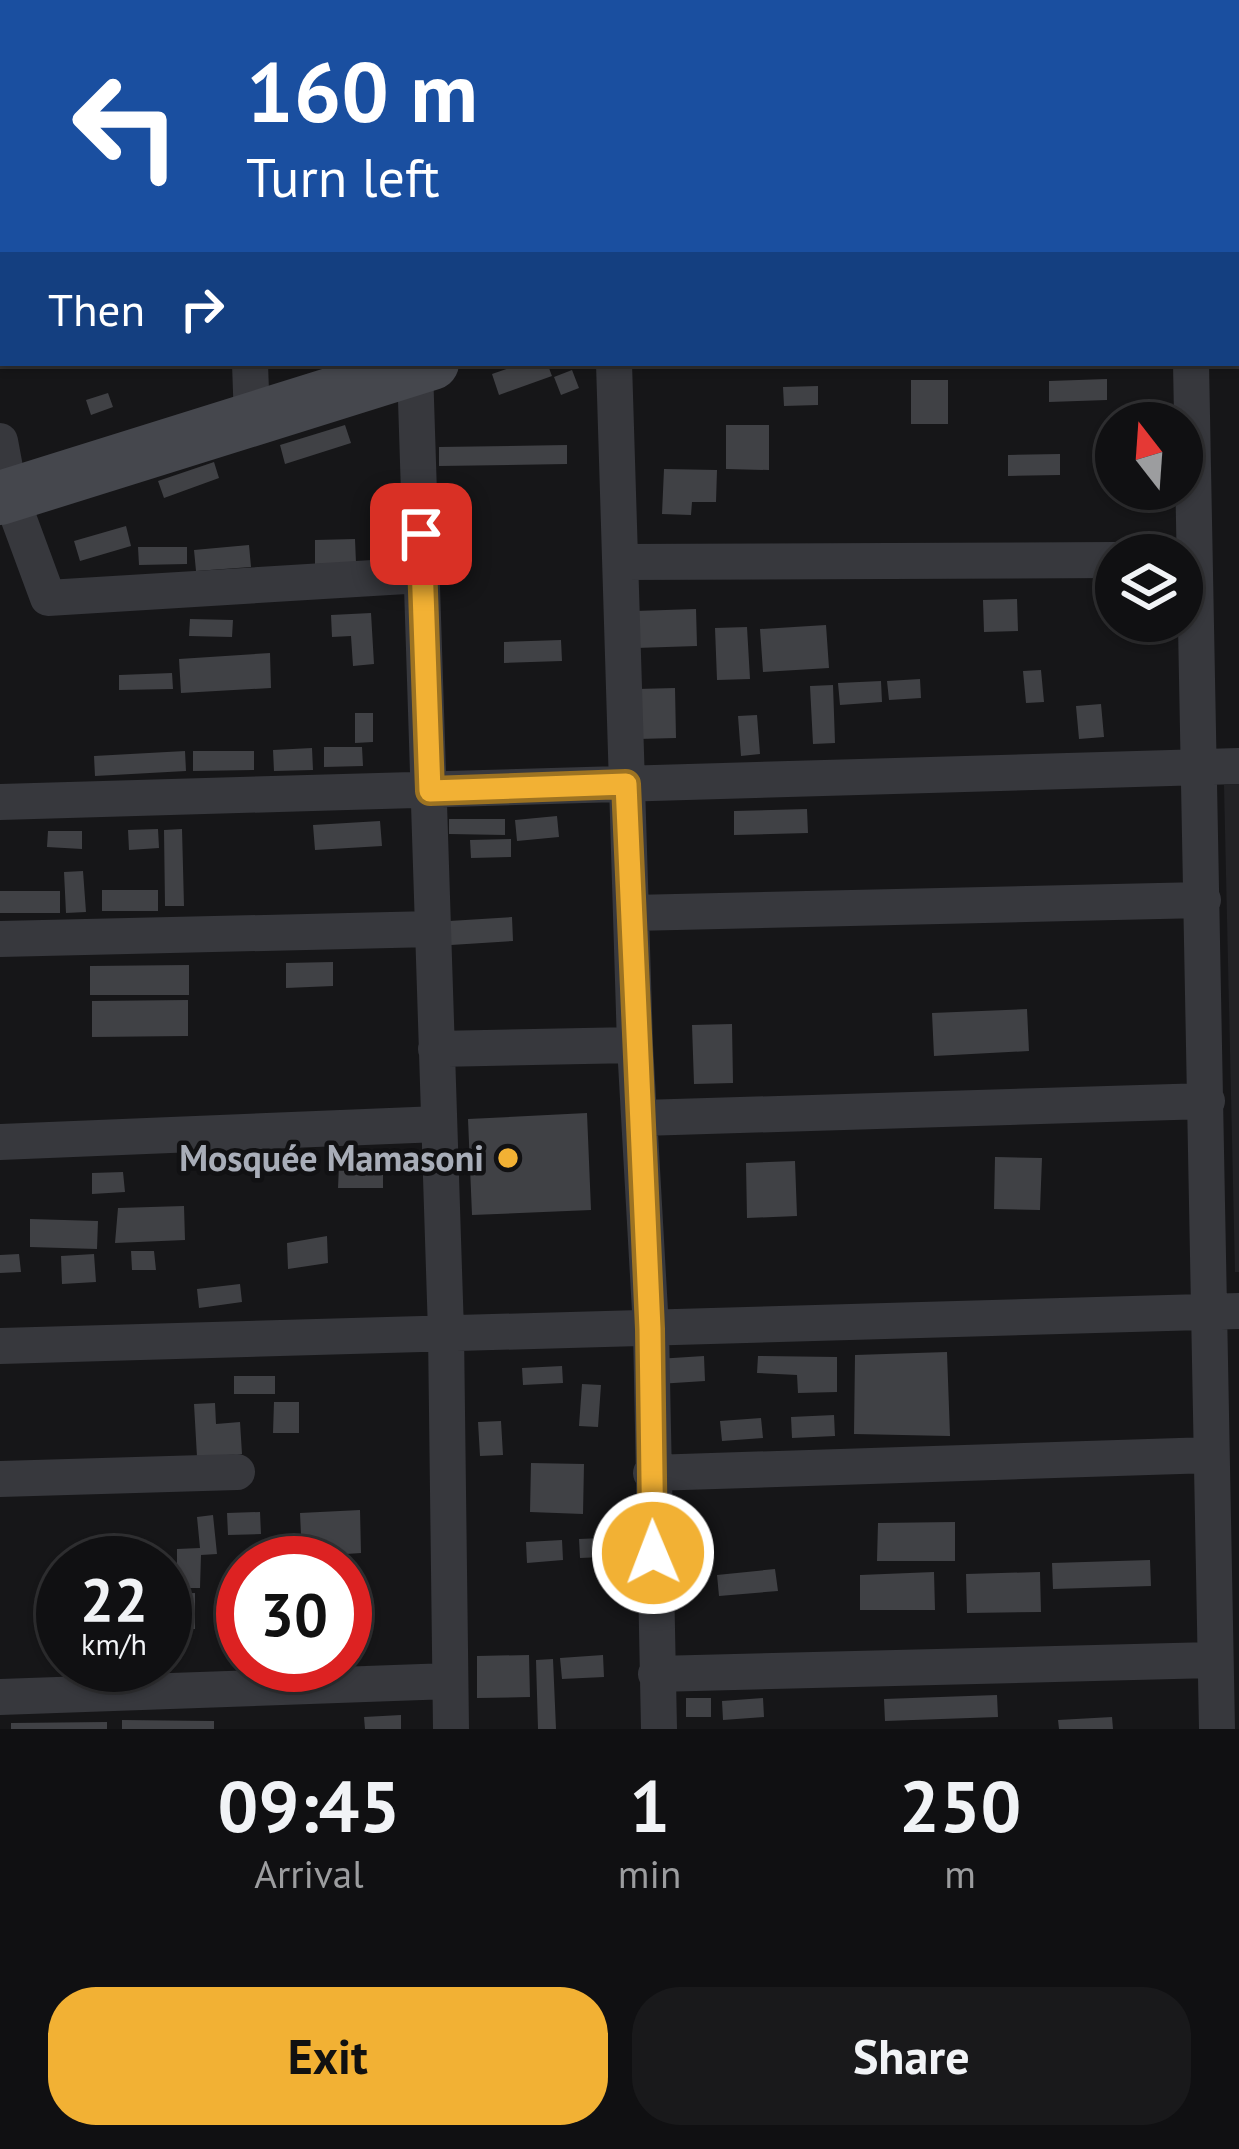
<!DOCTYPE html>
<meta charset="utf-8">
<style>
:root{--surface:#101012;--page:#19191b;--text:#f1f3f6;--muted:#9c9d9f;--line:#303032;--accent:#f2b134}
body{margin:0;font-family:"PT Sans",sans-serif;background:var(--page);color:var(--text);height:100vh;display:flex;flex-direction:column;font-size:45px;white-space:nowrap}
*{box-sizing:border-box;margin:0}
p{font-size:39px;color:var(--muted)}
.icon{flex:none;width:66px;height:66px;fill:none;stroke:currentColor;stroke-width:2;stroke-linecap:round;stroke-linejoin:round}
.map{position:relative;height:1729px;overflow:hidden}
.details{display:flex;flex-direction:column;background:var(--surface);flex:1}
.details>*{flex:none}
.guide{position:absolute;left:0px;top:0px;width:1239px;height:366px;box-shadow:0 3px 9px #0004,0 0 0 3px var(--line);background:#1a4fa0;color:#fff;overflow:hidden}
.needle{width:78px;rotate:343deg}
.tools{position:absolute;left:1095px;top:402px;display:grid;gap:24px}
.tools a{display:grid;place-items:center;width:108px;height:108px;border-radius:50%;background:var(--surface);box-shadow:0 3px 9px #0004,0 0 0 3px var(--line);font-size:60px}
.speed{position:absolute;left:36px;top:1536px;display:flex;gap:24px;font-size:60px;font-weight:700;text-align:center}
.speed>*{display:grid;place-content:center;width:156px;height:156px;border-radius:50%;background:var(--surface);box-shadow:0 3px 9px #0004,0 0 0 3px var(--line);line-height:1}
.speed small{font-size:30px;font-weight:400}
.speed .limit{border:18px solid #d22;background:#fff;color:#111}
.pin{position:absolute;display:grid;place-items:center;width:102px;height:102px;color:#fff;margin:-51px;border-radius:24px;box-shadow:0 6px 18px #0006}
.me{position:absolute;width:132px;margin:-66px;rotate:359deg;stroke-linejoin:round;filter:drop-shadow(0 0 9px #0008)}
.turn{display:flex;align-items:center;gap:42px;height:252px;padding:0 48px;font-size:54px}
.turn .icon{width:156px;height:156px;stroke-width:2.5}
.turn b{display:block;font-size:84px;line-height:102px}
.then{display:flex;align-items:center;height:114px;padding:0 48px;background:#0003;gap:24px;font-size:45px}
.eta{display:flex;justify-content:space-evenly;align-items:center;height:204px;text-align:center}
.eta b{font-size:72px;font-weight:600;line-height:84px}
.primary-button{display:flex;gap:24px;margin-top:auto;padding:24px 48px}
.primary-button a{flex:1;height:138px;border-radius:48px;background:var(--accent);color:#111;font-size:48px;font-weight:600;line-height:138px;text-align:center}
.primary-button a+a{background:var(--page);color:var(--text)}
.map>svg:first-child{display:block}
.built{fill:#222225}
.building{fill:#404145}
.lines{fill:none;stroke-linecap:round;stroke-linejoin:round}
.street{stroke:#37383d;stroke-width:36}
.secondary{stroke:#45474d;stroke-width:54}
.route-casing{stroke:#9d7322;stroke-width:30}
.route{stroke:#f2b134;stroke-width:21}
.poi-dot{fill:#f2b134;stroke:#111113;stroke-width:4.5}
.labels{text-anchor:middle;stroke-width:9;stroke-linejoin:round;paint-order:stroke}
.poi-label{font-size:36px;font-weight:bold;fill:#a8adb8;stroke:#111113;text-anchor:end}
</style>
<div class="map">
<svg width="1239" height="1729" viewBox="0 0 1239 1729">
<rect width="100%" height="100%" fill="#161618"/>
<path class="built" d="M1239,784V1272H1235L1224,785Z"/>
<path class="building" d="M524,363H547L552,376L499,395L492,374Z
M572,370L579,388L561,395L554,377Z
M1107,379V400L1049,402V381Z
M911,380H948V424H911Z
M818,386V405L784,406L783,387Z
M108,393L113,407L91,415L86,400Z
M345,425L351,443L285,464L280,445Z
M726,425H769V470L726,469Z
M567,445V464L439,466V447Z
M1060,454V475L1008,476V455Z
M214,462L219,478L164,498L158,481Z
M664,469L717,470L716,502H692L691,515L662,514Z
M126,526L131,546L80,561L74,541Z
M355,539L356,563L315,564V540Z
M249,545L251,567L196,571L194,550Z
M138,547H187V564L139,565Z
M1017,599L1018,631L984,632L983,600Z
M696,609L697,646L636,648L635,611Z
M371,613L374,664L353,666L351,636L332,637L331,615Z
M190,619L233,620L232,637L189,636Z
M826,625L829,668L763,672L760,629Z
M747,627L750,679L717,680L715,628Z
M561,640L562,661L504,663V642Z
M270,653L271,688L181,693L179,659Z
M1041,670L1044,702L1026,703L1023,671Z
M172,673L173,689L119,690V675Z
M920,679L921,698L889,700L887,681Z
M881,681L882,702L840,705L838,683Z
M833,685L835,743L813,744L810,686Z
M675,688L676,738L638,739L637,689Z
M1101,704L1104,737L1079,739L1076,706Z
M355,713H373V742L355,743Z
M757,715L760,754L741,756L738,716Z
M324,747H362L363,766L324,767Z
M312,748L313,770L274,771L273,750Z
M185,751L186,771L95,776L94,756Z
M193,751H254V770L193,771Z
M807,809L808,833L734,835V811Z
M557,816L559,837L517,841L515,820Z
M449,819H505V835L449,834Z
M380,821L382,846L315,850L313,825Z
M158,829L159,848L129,850L128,830Z
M182,829L184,906H165L164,830Z
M48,831H82V849L47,847Z
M511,839V857L471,858L470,840Z
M83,871L86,912L66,913L64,872Z
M102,890H158V911H102Z
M0,891H60V913H0Z
M512,917L513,941L435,946L433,922Z
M333,962V986L286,988V963Z
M189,965V995H90V966Z
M188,1000V1036L92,1037V1001Z
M1027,1009L1029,1051L934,1056L932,1013Z
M732,1024L733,1083L694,1084L692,1025Z
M587,1113L591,1210L472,1215L468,1119Z
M995,1157L1042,1158L1040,1210L994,1209Z
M795,1161L797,1216L747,1218L746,1163Z
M339,1166H383V1188H338Z
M123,1172L125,1192L92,1194V1173Z
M184,1206L185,1240L115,1243L118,1208Z
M30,1219L98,1221L97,1249L30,1247Z
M327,1236L328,1263L288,1269L287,1243Z
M131,1251H154L156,1270H132Z
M19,1254L21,1272L0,1273V1255Z
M94,1254L96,1282L62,1284L61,1256Z
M240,1284L242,1302L199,1308L197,1289Z
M947,1352L950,1436L854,1434L855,1355Z
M704,1356L705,1381L658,1384L657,1359Z
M758,1356L837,1357V1392L798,1393L797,1375L757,1373Z
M562,1366L563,1383L523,1385L522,1368Z
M234,1376H275V1394H234Z
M582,1384L601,1385L598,1427L579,1426Z
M274,1402H299V1433H273Z
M215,1403L216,1424L240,1422L242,1454L197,1457L194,1404Z
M834,1415L835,1436L792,1438L791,1417Z
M761,1418L763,1438L722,1441L720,1421Z
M501,1421L503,1455L480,1456L478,1422Z
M531,1463L584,1464L583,1514L530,1512Z
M360,1510L361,1553L302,1557L300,1513Z
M260,1512L261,1534L228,1535L227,1513Z
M213,1515L217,1554L201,1555L200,1588H165V1574L177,1575V1549L200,1548L197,1517Z
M955,1522V1561H877L878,1523Z
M603,1538V1557L580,1558L579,1539Z
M562,1540L563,1560L527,1563L526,1542Z
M1150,1560L1151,1586L1053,1589L1052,1563Z
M775,1569L778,1591L719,1596L717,1575Z
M934,1572L935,1610H860V1575Z
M1040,1572L1041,1612L967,1613L966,1574Z
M195,1593V1629H165V1594Z
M529,1655L530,1697L477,1698V1656Z
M603,1655L604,1677L562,1679L560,1658Z
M553,1659L556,1729H538L536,1660Z
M997,1695L998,1717L885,1721L884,1699Z
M686,1698H711V1717H686Z
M763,1698L764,1717L723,1720L722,1701Z
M401,1715V1729H365L364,1717Z
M1112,1717L1113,1729H1059L1058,1720Z
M122,1720L214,1721V1729H122Z
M107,1722V1729H11V1723Z"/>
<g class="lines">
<path class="street" d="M241,0L242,3
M462,0V3
M1236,28L1239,26
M0,155H3
M250,363L252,421
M614,363L635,1045L651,1329L659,1729
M1191,363L1217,1729
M415,369L446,1332L451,1729
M0,441L10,495L48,598L422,575
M622,562L1116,560
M0,802L1239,766
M632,913L1203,900
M0,939L433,929
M436,1049L635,1045
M642,1118L1207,1101
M0,1142L439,1124
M0,1346L1239,1311
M651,1473L1211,1455
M0,1479L237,1472
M656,1674L1213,1660
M0,1697L450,1681"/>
<path class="secondary" d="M1236,210H1239
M0,498L432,363"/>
</g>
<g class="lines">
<defs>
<path id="route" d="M421,534L430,791L626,784L650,1329L653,1553"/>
</defs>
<use href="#route" class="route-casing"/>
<use href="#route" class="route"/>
</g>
<circle class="poi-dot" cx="508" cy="1158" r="12"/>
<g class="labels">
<g class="poi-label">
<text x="484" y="1171">Mosquée Mamasoni</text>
</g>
</g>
</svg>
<div class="tools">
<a><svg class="needle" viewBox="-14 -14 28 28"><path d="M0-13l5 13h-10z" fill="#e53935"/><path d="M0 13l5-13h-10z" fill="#9c9d9f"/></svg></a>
<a><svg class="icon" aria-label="layers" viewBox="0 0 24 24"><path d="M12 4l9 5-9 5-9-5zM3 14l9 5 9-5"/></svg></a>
</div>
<div class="speed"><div>22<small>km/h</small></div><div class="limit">30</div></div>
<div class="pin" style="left:421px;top:534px;background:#d93025"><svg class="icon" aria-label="arrive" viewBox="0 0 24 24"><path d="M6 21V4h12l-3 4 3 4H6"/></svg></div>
<svg class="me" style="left:653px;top:1553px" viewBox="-20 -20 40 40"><circle r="17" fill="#f2b134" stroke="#fff" stroke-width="3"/><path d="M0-11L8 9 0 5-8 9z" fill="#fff"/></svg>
<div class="guide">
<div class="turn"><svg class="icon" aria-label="left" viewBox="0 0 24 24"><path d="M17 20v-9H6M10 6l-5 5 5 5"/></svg><div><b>160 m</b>Turn left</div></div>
<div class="then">Then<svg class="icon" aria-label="right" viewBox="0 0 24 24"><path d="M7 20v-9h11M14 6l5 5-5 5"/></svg></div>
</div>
</div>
<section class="details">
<div class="eta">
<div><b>09:45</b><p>Arrival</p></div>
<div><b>1</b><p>min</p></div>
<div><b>250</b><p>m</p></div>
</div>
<div class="primary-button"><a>Exit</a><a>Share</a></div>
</section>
